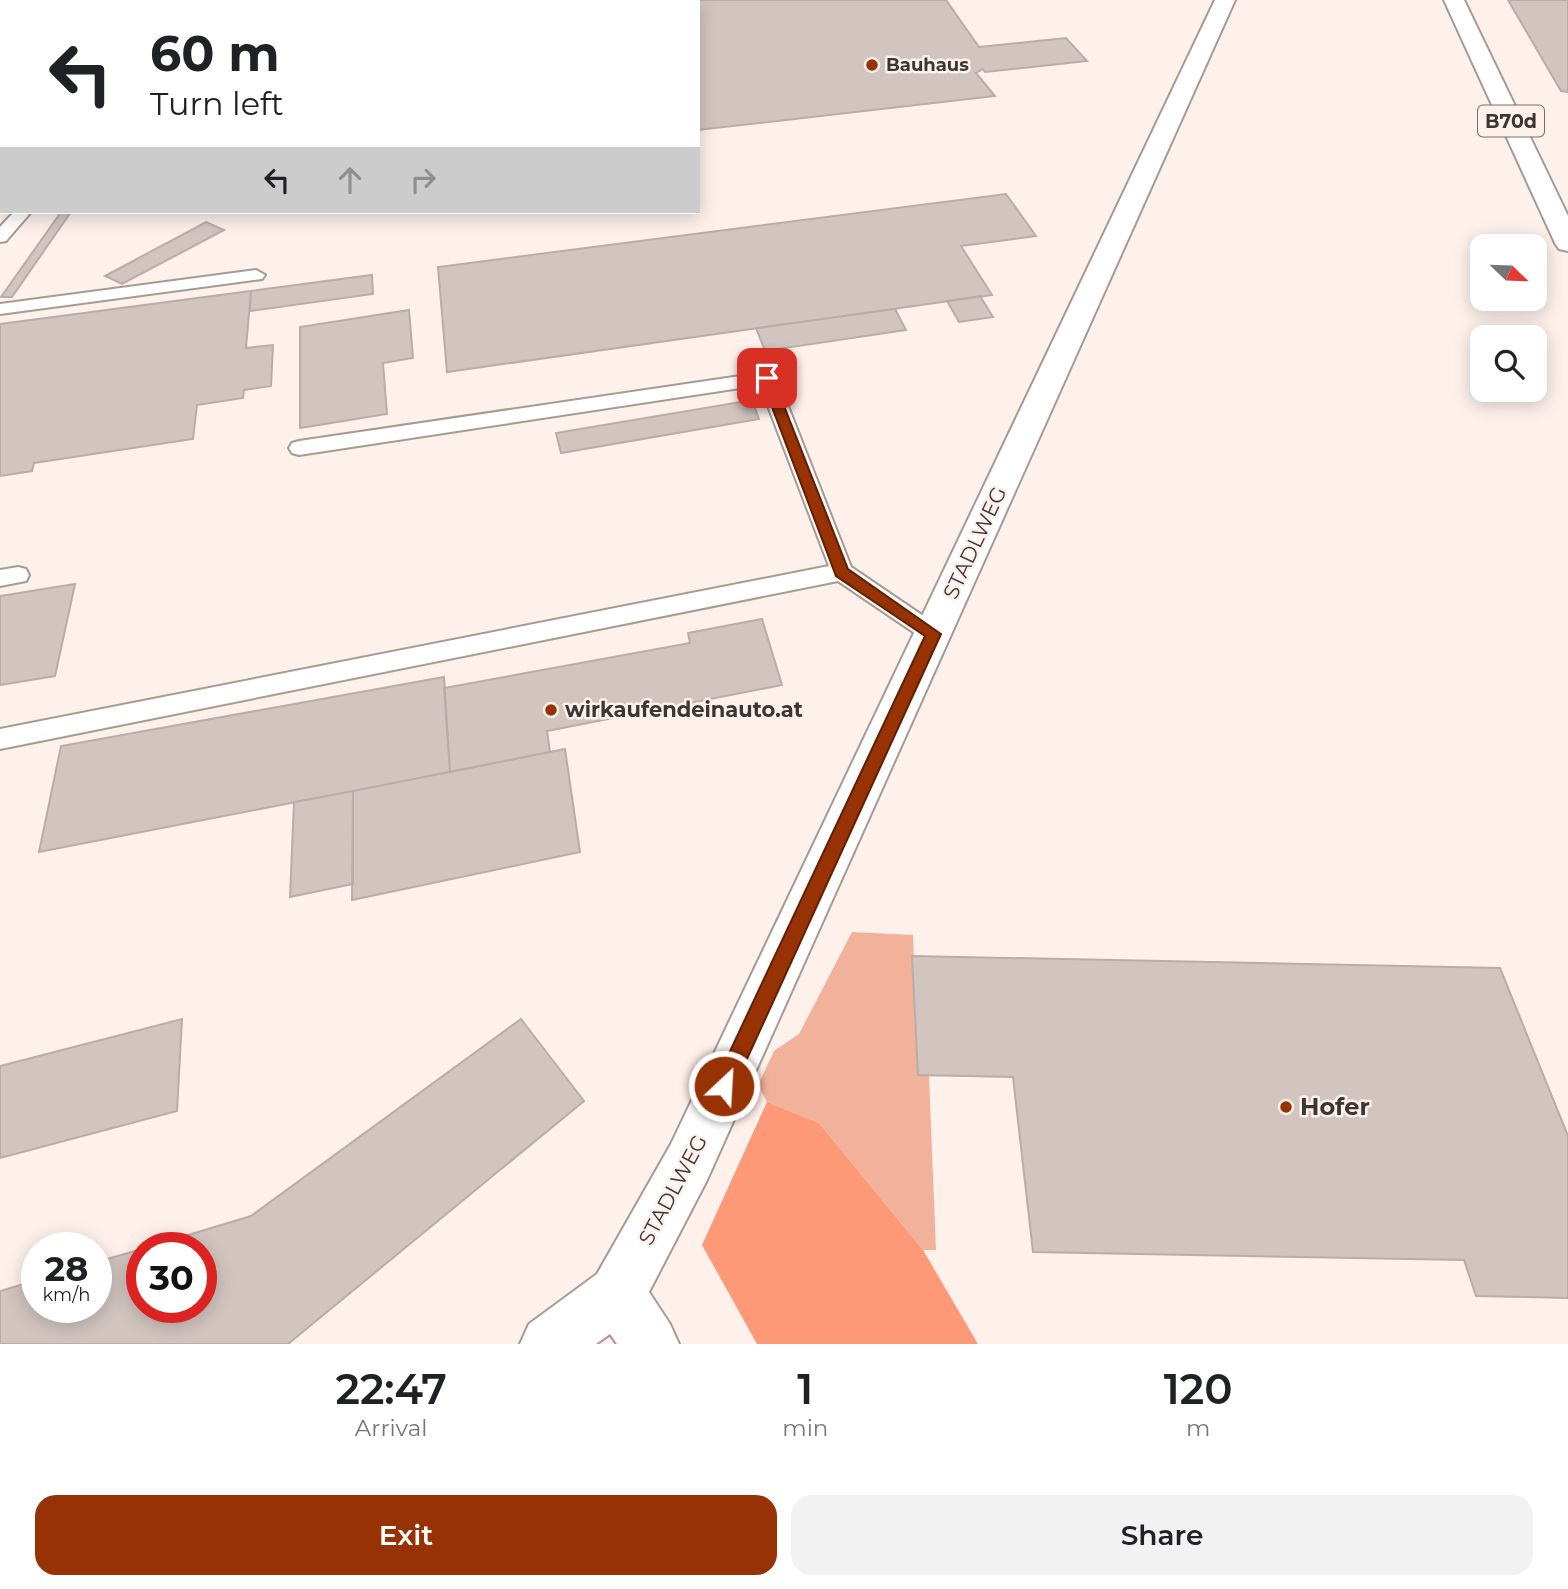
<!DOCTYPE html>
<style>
:root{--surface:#fff;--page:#f2f2f2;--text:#202124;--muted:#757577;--accent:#973204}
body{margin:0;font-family:Montserrat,sans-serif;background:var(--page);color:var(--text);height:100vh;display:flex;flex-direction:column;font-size:26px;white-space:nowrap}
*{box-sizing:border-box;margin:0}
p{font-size:23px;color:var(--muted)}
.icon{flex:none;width:38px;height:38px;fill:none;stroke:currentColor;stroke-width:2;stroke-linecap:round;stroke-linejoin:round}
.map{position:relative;height:1344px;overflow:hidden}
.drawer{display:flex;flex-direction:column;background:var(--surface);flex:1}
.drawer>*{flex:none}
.banner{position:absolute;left:0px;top:0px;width:700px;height:214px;box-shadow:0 4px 18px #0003;background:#fff;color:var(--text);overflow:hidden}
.needle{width:46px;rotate:113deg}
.controls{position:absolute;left:1470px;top:234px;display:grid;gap:14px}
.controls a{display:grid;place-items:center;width:77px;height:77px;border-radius:14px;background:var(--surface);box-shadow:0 4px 18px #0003;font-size:35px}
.speed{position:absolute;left:21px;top:1232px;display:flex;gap:14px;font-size:35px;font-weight:700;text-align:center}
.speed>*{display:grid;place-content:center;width:91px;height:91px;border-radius:50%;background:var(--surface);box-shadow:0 4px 18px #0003;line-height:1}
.speed small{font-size:18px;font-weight:400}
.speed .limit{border:10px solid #d22;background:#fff;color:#111}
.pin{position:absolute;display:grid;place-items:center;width:60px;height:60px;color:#fff;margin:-30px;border-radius:14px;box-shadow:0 4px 10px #0006}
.me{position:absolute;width:77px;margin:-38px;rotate:25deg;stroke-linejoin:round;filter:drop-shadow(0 0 5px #0008)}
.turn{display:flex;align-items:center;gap:24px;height:147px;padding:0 35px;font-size:32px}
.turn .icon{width:91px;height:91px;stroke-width:2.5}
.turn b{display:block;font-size:49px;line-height:60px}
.lanes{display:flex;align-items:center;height:66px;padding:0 35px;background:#0003;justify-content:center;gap:35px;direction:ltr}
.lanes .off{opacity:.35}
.eta{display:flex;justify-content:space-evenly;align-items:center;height:119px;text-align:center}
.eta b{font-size:42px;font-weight:600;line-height:49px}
.button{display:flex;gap:14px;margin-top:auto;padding:14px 35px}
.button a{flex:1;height:80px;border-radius:21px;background:var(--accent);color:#fff;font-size:28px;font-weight:600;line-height:80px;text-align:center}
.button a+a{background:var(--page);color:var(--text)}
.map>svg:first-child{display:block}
.green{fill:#f1b19b}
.forest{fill:#fd9977}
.building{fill:#d2c5c0;stroke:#baada9;stroke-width:2}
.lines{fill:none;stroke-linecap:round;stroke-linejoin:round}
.lane-casing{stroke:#a79a95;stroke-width:4}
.street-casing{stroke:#a79a95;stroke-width:4}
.primary-casing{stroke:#a79a95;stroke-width:4}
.lane{fill:#fff;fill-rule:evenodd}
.street{fill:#fff;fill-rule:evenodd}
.primary{fill:#fff;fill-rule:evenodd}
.route{fill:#973204;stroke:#622003;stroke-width:2}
.poi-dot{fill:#973204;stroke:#fef0eb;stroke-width:2.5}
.labels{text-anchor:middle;stroke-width:5;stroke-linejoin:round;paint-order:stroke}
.far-poi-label{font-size:18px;font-weight:bold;fill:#3b3634;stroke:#fef0eb;text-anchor:start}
.shield{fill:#fef0eb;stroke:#766e6b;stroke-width:2}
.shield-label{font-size:19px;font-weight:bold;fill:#3b3634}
.street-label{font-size:21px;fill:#3b3634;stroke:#fef0eb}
.poi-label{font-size:21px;font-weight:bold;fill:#3b3634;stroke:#fef0eb;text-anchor:start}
.near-poi-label{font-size:24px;font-weight:bold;fill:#3b3634;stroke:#fef0eb;text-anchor:start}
</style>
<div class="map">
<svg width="1568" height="1344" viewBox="0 0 1568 1344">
<rect width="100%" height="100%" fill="#fef0eb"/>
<path class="green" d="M852,932L913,935L918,1075L929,1076L936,1250H923L819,1123L767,1102L758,1085L774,1051L799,1034Z"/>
<path class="forest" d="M767,1102L819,1123L923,1250L978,1344H757L702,1245Z"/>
<path class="building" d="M557,0H946L979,47L1066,38L1087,61L985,72L983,69L976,73L995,96L698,130V2H538Z
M1508,0H1568V92L1561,91Z
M1006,194L1036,236L961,246L992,295L447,372L438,267Z
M61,212H71L12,297H1Z
M206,222L224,230L122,284L105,276Z
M372,275L373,294L250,311L251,291Z
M251,291L246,348L273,345L271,386L244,390L243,398L197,405L193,439L34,463L32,471L0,476V324Z
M980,296L993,317L959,322L947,301Z
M895,309L906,330L765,351L756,328Z
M409,310L413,358L383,363L387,414L300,428V327Z
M752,400L759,419L561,453L556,433Z
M75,584L55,676L0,685V596Z
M762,619L782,685L547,731L550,752L450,772L444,688L690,643L688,633Z
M444,677L450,772L39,852L61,746Z
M565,749L580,852L352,900L353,791Z
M353,791V884L290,897L294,802Z
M912,956L1500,968L1568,1136V1298L1476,1296L1464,1260L1033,1252L1013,1077L918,1075Z
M182,1019L177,1111L0,1158V1066Z
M521,1019L584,1101L288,1344H0V1291L37,1280V1307H96V1262L142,1249V1307H201V1248H145L251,1216Z"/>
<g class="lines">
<defs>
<path id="lane" d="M78,0H90L77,2Z
M155,0H184L154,2Z
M487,0H517L486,2Z
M0,21H2V29H0Z
M2,165V176L0,177V166Z
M14,212H31L6,241L0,242V227Z
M256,270L265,275L262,279L0,314V304Z
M767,372L777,378L851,567L941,628L945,634L941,640L933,643L925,640L838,581L0,749V729L829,566L760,385L299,455L292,453L289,448L292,443L299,441Z
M18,567L26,569L29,575L26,581L0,586V570Z"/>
<path id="street" d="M1215,0H1235L707,1180L649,1292L670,1324L679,1344H617L610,1334L596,1344H520L529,1324L597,1274L671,1144Z"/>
<path id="primary" d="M1444,0H1464L1568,216V251L1559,249L1555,243Z"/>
</defs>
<use href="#lane" class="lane-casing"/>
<use href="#street" class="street-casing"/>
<use href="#primary" class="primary-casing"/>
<use href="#lane" class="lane"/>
<use href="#street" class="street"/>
<use href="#primary" class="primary"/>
</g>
<path class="route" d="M767,374L773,378L848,569L941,634L731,1094L724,1097L717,1094L714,1086L717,1079L925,636L836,576L761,378Z"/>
<g class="poi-dot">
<circle cx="872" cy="65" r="7"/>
<circle cx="551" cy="710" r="7"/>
<circle cx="1286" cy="1107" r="7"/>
</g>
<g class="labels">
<g class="far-poi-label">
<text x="886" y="71">Bauhaus</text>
</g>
<rect class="shield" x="1478" y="105.5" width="66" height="31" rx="5"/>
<g class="shield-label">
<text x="1511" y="128">B70d</text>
</g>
<g class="street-label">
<text transform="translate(975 543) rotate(-65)" y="7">STADLWEG</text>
<text transform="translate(673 1190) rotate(-62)" y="7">STADLWEG</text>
</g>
<g class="poi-label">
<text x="565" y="717">wirkaufendeinauto.at</text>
</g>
<g class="near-poi-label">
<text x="1300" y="1115">Hofer</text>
</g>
</g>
</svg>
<div class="controls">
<a><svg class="needle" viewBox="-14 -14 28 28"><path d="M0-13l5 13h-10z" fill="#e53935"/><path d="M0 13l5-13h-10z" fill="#757577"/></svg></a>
<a><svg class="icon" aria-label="search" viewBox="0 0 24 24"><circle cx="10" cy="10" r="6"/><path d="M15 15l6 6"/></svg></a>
</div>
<div class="speed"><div>28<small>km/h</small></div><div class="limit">30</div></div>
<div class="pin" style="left:767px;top:378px;background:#d93025"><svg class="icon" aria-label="arrive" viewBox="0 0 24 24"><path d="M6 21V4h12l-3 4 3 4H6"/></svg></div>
<svg class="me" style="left:724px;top:1086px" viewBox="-20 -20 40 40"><circle r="17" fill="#973204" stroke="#fff" stroke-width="3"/><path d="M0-11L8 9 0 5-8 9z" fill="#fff"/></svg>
<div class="banner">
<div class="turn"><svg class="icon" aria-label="left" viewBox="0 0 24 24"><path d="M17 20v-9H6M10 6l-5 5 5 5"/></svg><div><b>60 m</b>Turn left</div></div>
<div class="lanes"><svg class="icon" aria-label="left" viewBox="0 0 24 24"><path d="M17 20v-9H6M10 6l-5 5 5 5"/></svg><svg class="icon off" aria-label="ahead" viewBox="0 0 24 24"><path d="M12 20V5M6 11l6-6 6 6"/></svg><svg class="icon off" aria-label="right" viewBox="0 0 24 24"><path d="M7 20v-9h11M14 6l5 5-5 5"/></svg></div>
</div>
</div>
<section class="drawer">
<div class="eta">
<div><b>22:47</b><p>Arrival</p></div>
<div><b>1</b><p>min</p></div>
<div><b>120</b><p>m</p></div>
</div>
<div class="button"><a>Exit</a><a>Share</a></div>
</section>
